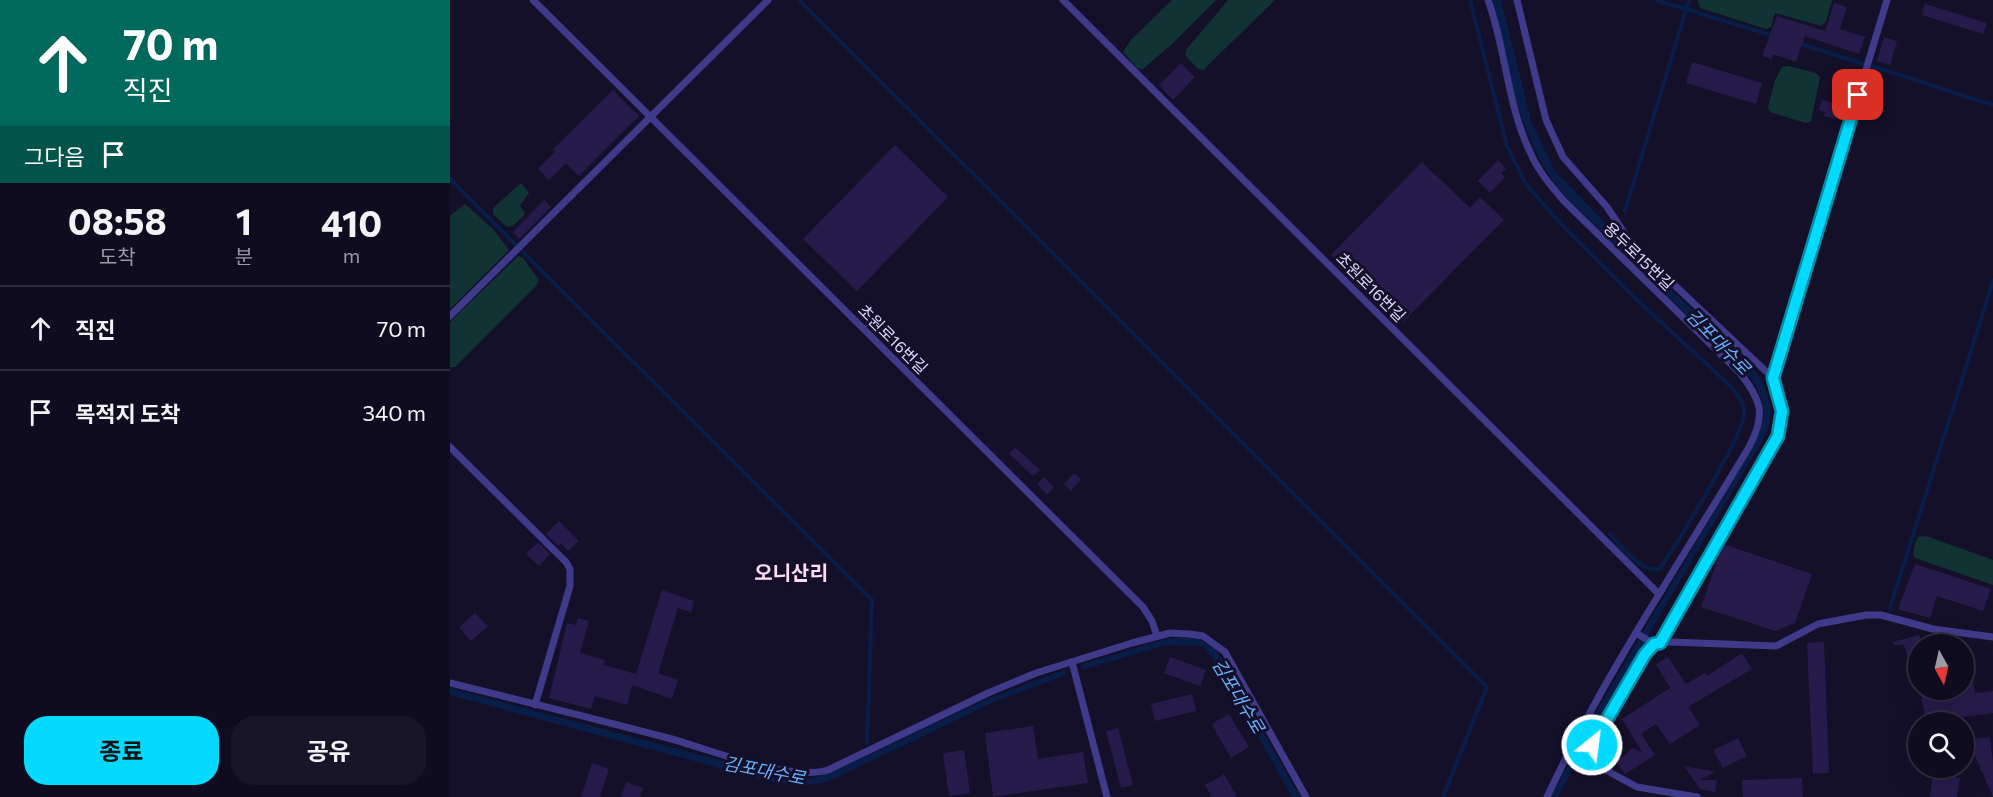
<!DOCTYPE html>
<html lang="ko">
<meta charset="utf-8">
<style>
:root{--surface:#100c20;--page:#191529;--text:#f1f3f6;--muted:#9c9ba5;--line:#302c3e;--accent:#04daff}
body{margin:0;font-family:Commissioner,"Noto Sans KR",sans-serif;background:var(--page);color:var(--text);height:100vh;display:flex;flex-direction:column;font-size:22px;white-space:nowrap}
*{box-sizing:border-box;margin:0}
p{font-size:20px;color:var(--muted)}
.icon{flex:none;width:33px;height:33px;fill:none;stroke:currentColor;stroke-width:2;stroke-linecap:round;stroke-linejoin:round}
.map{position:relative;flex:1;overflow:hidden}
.panel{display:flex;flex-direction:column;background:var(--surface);width:450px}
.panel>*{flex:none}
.top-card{background:#00695c;color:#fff;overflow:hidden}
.needle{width:39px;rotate:172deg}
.controls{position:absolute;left:1458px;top:634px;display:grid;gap:12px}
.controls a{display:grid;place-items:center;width:66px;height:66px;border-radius:50%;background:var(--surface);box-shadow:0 6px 24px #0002,0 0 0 2px var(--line);font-size:30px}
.pin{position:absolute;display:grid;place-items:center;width:51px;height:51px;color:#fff;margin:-26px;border-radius:12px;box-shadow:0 3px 9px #0006}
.me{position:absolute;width:66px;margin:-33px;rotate:29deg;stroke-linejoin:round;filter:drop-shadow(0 0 4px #0008)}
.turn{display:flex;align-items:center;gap:21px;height:126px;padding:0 24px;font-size:27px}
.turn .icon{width:78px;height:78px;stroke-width:2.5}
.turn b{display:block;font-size:42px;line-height:51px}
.then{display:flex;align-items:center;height:57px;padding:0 24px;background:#0003;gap:12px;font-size:22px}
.eta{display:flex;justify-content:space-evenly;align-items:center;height:102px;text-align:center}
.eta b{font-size:36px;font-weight:700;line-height:42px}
.primary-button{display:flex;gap:12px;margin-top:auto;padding:12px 24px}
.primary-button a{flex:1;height:69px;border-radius:24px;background:var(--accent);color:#111;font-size:24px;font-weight:700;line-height:69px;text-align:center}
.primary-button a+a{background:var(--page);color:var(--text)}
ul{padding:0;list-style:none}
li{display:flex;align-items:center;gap:18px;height:84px;padding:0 24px;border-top:2px solid var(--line)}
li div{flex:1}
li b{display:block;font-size:22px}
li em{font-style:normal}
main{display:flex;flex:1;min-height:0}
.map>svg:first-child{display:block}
.green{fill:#123334}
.water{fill:#091d49}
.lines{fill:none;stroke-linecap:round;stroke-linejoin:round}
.stream{stroke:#091d49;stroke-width:4}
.building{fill:#271b4b}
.lane{stroke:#403a8a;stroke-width:7}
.route-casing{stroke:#038ea6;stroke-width:15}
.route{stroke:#04daff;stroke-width:10}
.labels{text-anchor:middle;stroke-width:6;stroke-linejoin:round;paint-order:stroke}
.street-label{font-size:16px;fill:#dfd8ff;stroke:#15102a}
.water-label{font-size:18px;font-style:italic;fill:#66b1ff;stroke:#15102a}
.quarter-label{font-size:20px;font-weight:bold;fill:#ffdaf0;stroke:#15102a}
</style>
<main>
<section class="panel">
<div class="top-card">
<div class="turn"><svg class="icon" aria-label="ahead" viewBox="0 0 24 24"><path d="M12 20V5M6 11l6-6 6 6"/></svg><div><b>70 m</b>직진</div></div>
<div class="then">그다음<svg class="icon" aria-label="arrive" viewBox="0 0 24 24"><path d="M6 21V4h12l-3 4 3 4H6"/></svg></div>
</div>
<div class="eta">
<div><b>08:58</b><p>도착</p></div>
<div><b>1</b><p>분</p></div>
<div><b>410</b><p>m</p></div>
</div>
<ul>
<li><svg class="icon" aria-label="ahead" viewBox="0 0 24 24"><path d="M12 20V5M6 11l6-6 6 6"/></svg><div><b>직진</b></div><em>70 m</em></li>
<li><svg class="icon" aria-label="arrive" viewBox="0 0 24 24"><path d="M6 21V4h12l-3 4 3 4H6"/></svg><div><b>목적지 도착</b></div><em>340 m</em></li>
</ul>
<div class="primary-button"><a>종료</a><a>공유</a></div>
</section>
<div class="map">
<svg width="1543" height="797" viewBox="0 0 1543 797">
<rect width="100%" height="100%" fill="#15102a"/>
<path class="green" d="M722,0H766L722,44L693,69L687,68L673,52L681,40Z
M778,0H825L753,70L748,69L735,55L736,50Z
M1247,0H1382L1376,22L1371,26L1325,13L1321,27L1316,29L1250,8Z
M1338,66L1366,73L1370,77L1361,121L1356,123L1320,112L1318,107L1325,80L1332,67Z
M71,183L79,193L70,205L75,214L63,226L57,227L43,214V208Z
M15,204L44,230L59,250L0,309V216Z
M68,256L73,258L89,280L86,286L5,367H0V322Z
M1476,536L1543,560V585L1465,558C1461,553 1465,543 1468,537Z"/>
<path class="water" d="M1043,0H1051L1081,121L1105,171L1194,263L1305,371C1319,391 1326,411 1316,434L1151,716L1108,797H1101L1144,715L1295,460C1312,429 1323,412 1301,378L1115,196C1068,142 1059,68 1043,0Z
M718,638H748L767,651L850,797H842L767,663L752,646L716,645L632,670L630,665Z
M614,670L616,675L544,702L377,782L348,786L314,780L0,695V688L329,776L360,779L385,771L537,699Z"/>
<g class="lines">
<path class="stream" d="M349,0L1037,687L993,797
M1020,0L1057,146L1075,183L1111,224L1187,300L1275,381C1285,391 1296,401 1294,416C1291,438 1225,548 1209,569C1192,574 1170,544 1159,534
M1206,0L1324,36
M1348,43L1413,64
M1419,65L1543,105
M0,179L66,245
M1175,211L1239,0
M73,252L422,600L417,744
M1440,608L1543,281"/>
</g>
<path class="building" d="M1384,3L1397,7L1390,29L1415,37L1409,54L1355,36L1346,62L1323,54L1322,59L1312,56L1327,16L1375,31Z
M1475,4L1537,23L1533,34L1472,15Z
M1434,37L1447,41L1440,65L1427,61Z
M1242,62L1312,83L1306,104L1236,83Z
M731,63L745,77L723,100L709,85Z
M163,90L189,116L129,176L116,163L99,180L88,169L105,152L103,149Z
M1372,100L1390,105L1386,119L1374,116L1375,112L1369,110Z
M445,145L498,197L407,291L353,239Z
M1048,160L1056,169L1051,173L1055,177L1040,193L1028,181Z
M972,162L1020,208L1030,197L1054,220L953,322L881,255Z
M94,200L101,207L69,239L63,232Z
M565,447L590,470L583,476L559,454Z
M624,473L631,479L621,491L614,484Z
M594,477L604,487L597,495L587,484Z
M109,521L129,541L118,551L111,543L108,546L96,534Z
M88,542L100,554L89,566L76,554Z
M1273,544L1362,574L1345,623L1325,631L1251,607Z
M1465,564L1541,589L1533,611L1487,596L1480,618L1448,609Z
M212,590L244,601L241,612L228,608L208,673L228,680L222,699L182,685L177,705L145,696L141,709L99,698L117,623L126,625L128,618L139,621L130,653L155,660L154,665L186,674Z
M25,613L38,626L21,641L9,627Z
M1469,635L1472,645H1468V685H1466L1454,645H1444L1443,642Z
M1374,642L1379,773L1363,774L1357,643Z
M1292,653L1302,669L1238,707L1250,725L1220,744L1206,724L1191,734L1205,755L1175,774L1166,761L1183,748L1193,753L1172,719L1220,688L1206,664L1218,657L1236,684L1255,673L1257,676Z
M720,657L756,670L750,686L714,673Z
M1514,657H1519L1525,693L1543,691V713L1476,722L1470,690H1514Z
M742,694L746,711L705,721L701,704Z
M779,714L799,747L781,758L763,727V723Z
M583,726L588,759L633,752L638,783L543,797L535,733Z
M668,728L683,785L671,788L656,731Z
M1540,737L1543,762V797L1525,756L1514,757V740Z
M1288,738L1297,756L1273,768L1263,750Z
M514,750L520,793L499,796L493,753Z
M142,763L159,769L150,797H131Z
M1234,766L1266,772L1249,780H1267L1265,792L1250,789Z
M774,774L787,797H762L755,785Z
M1483,774L1510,778L1507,797H1480Z
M1352,778L1353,797H1293L1292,780Z
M176,782L193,788L190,797H171Z"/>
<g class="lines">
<path class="lane" d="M83,0L693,607L702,621L707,636
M613,0L1209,594
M1038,0C1056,49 1057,104 1080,152C1088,171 1101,186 1114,201L1290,373C1312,401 1316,415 1299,447C1230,563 1154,675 1097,797
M1067,0L1096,120L1113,157L1157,207L1183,246L1323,378C1331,397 1334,416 1328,436L1210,643
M0,316L318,0
M1323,378L1437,0
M0,447L116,562L120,569V586L85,705
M1186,633L1204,644L1221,642L1326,646L1368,624L1416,615H1431L1483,629L1543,637
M622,662L657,797
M0,683C73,701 146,719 218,738C259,749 339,782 378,770L538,693L586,673L682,643L720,633L739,634L753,636L775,652L856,797
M1119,750L1187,787L1247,797
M1134,759L1169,698L1204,644"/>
</g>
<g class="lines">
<defs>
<path id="route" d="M1142,745L1195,654L1204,644L1210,643L1328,436L1332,411L1323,378L1408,95"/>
</defs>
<use href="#route" class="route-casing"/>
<use href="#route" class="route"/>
</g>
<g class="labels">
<g class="street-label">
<text transform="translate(1189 256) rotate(44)" y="6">용두로15번길</text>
<text transform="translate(921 287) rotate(45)" y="6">초원로16번길</text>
<text transform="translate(443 339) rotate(45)" y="6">초원로16번길</text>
</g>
<g class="water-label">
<text transform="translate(1268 342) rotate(46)" y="6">김포대수로</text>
<text transform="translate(788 696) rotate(59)" y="6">김포대수로</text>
<text transform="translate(314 771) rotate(11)" y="6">김포대수로</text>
</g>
<g class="quarter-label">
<text x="341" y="580">오니산리</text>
</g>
</g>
</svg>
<div class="controls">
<a><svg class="needle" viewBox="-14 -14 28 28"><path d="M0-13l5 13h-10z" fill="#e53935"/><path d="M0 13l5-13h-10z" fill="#9c9ba5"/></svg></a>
<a><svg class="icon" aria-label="search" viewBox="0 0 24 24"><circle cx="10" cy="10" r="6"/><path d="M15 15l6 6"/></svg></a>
</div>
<div class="pin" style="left:1408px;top:95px;background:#d93025"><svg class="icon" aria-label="arrive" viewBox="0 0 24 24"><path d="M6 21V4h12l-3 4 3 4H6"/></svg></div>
<svg class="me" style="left:1142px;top:745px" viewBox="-20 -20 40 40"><circle r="17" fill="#04daff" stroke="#fff" stroke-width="3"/><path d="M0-11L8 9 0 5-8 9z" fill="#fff"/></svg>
</div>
</main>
